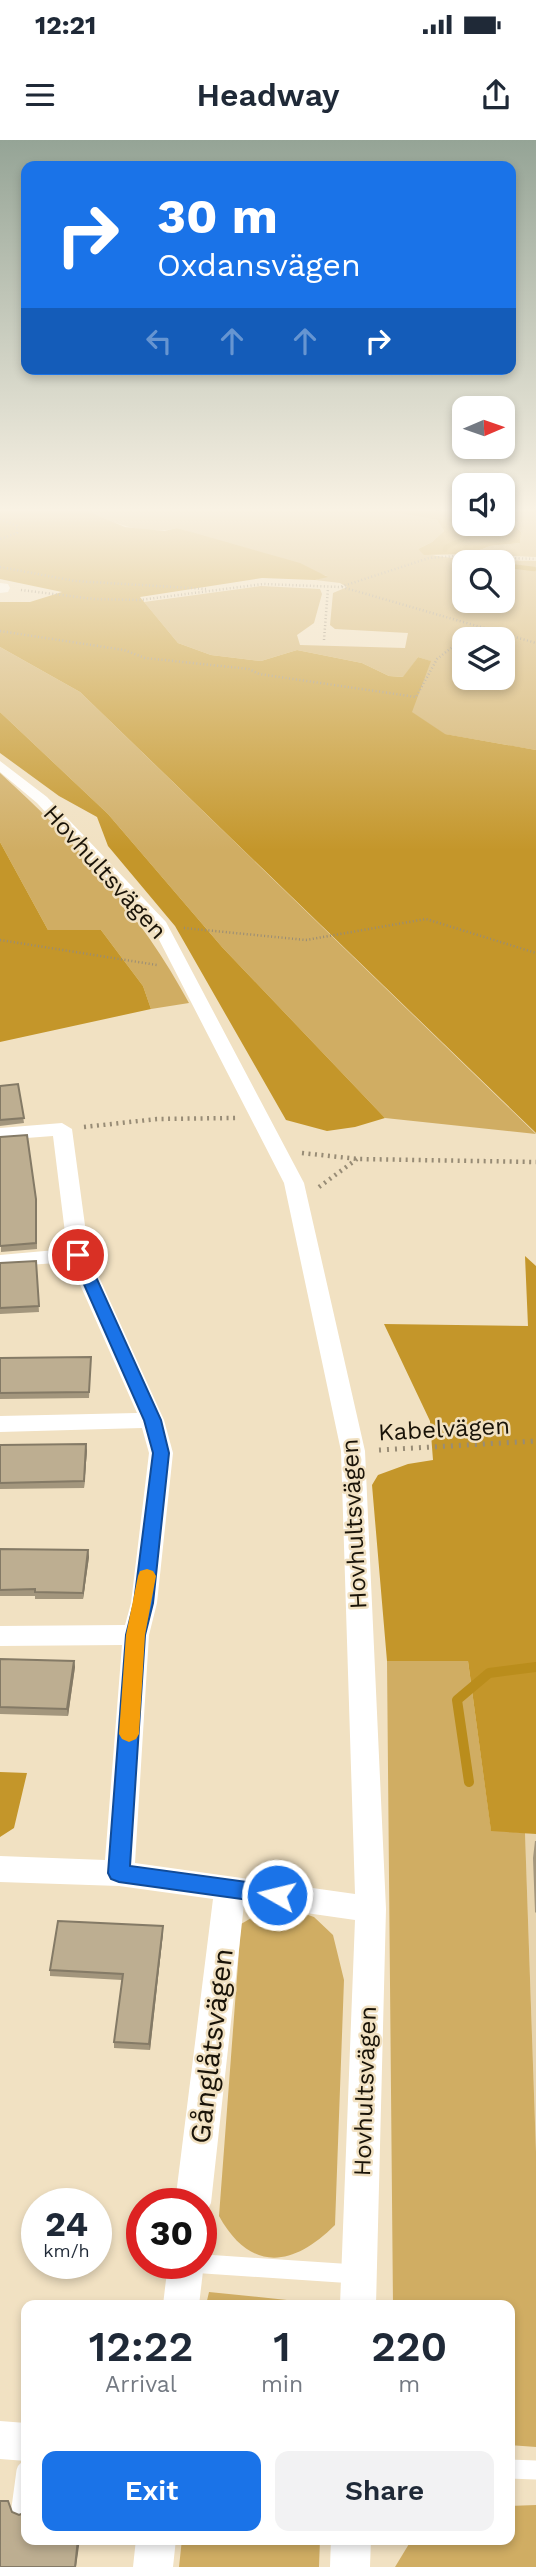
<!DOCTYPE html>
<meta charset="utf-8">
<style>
:root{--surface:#fff;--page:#f2f2f3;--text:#1f2937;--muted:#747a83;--accent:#1a73e8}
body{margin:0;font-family:"Work Sans",sans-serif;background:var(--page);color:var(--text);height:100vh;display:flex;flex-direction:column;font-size:26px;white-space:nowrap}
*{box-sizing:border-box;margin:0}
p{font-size:23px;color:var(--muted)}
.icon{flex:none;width:38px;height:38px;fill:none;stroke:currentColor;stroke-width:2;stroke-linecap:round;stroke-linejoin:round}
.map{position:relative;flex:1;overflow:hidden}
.drawer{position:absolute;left:21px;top:2160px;width:494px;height:245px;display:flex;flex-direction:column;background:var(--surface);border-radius:14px;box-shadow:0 4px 10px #0003}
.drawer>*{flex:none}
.top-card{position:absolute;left:21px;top:21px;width:495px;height:214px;border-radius:14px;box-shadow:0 4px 10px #0003;background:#1a73e8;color:#fff;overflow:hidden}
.needle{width:46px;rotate:88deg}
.fabs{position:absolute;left:452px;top:256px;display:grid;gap:14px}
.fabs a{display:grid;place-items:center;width:63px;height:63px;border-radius:14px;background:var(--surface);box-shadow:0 4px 10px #0003;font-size:35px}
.speed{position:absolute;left:21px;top:2048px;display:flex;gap:14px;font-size:35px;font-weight:700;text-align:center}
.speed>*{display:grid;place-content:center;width:91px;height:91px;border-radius:50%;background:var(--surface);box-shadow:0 4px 10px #0003;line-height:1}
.speed small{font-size:18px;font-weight:400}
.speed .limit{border:10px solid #d22;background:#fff;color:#111}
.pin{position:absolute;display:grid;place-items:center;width:60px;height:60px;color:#fff;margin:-30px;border:4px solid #fff;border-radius:50%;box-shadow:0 2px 7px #0007}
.me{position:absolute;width:77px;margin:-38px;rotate:278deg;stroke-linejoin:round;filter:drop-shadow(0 0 5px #0008)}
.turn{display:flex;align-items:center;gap:24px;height:147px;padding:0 21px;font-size:32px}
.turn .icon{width:91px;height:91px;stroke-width:2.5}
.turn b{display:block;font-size:49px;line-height:60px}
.lanes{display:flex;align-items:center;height:66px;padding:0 21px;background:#0003;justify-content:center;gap:35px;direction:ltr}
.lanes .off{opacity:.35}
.eta{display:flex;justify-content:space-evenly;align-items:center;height:119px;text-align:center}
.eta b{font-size:42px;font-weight:600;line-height:49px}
.button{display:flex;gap:14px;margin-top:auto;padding:14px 21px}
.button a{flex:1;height:80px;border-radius:14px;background:var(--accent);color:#fff;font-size:28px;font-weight:600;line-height:80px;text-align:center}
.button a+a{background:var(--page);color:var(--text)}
.status{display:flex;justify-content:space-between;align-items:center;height:49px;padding:0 35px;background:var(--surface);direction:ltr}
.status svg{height:19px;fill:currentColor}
header{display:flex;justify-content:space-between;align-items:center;height:91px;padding:0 21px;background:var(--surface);font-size:32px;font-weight:600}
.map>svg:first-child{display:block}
.built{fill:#e7d4ae}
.green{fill:#d0ad63;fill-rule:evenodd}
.forest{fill:#c4962a}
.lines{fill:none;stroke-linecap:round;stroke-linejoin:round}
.stream-far1{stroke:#ba8d1c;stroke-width:4.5}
.stream{stroke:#ba8d1c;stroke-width:10}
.path-far2{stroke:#988c76;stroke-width:2.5;stroke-dasharray:1 2.5;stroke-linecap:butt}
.path-far1{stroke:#988c76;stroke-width:4.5;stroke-dasharray:2 4.5;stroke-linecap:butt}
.path{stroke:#988c76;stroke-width:5;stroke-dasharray:2 6;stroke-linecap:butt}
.lane{stroke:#fff;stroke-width:19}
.street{fill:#fff;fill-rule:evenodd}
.secondary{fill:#fff;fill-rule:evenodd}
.wall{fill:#a3967d}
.shaded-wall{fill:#847a66}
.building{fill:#bdae91;stroke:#847a66;stroke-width:2}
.route{fill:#1a73e8;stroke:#114b97;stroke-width:2}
.slow{fill:#f59e0b}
.labels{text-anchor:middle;stroke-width:5;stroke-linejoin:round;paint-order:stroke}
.street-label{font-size:24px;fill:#191308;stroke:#f1e1c2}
.near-street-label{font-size:28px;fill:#191308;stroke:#f1e1c2}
</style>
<div class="status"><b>12:21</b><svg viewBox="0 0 49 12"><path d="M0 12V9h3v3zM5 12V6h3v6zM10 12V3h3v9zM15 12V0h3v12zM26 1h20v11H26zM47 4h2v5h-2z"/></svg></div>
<header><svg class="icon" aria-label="menu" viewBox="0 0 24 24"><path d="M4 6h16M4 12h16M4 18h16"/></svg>Headway<svg class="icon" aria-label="share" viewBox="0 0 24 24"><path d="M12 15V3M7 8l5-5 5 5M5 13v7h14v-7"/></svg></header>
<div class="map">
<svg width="536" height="2427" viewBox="0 0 536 2427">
<rect width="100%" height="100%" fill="#f1e1c2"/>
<path class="built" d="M525,1693L536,1694V2012Z"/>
<path class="green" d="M87,371H387L437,380L444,391L432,402L418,409C430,422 513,420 536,421V610L444,594L411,572L430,521L418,517L404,537L389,536L362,523L297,510L261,521L211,515L178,503L144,462L261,446L320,449L322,454L314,483L297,495L300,505L405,508L408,493L335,489L330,485L333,453L347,447L340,443L315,440L327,436L177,388C145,396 116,384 87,371ZM464,422H502V460H464ZM464,499H502V537H464Z
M502,371H536V417L470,414L490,406L520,403L521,392Z
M0,507L80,552L536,994L385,978L222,807L108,674L0,572Z
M0,633C74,700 142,775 189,863L151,869L143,846L101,790H48L0,702Z
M387,1521H468L491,1690L525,1693L536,2012V2307L509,2305V2165H393Z
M288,1768L314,1777L333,1795L344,1840L335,2085C292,2128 250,2132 219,2076L241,1784L265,1770Z
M209,2152L287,2160L301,2165H206Z
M536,2365V2427H395L412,2399H509V2366Z
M182,2399H320L319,2427H179Z"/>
<path class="forest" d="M0,371H87L125,387L164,391L177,388L300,423L328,437L315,440L262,438L140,457L178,503L211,515L261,521L297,510L362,523L389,536L403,537L418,517L431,521L412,572L445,594L536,610V993L80,552L0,507V462H30L62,452L0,439Z
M387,371H464V383H502V372L521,392L520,403L490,406L470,414L424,415L418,409L432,402L444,391L437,380Z
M0,572L108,674L222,807L385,978L355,987L327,991L286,980L175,786L108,706L97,677L59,656L0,613Z
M0,702L48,790H101L143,846L151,869L0,902Z
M525,1116L536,1126V1694L491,1691L468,1521H387L372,1345L378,1335L408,1324L433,1320L430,1281L384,1184L528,1186Z
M0,1632L27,1633L14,1688L0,1697Z"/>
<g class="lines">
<path class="stream-far1" d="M437,371L460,386L468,397L446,407L445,410
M456,419L475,422
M502,425L534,429"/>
<path class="stream" d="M469,1642L457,1560L489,1533L536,1527"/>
<path class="path-far2" d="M0,379L17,386V393L0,399
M0,427L75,441L207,449
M342,447L536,503
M21,450L94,459L140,460L263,444L340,447L429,418L457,416L536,419
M0,491L124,510L145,518L249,529L259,534L416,557L437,519L478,487
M324,500L328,448
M184,788L306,800L426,779L536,813
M0,800L157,825"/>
<path class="path-far1" d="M84,987L157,979L236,978
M302,1013L358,1019L536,1022
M319,1047L357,1019"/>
<path class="path" d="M379,1310L536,1301"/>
<path class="lane" d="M190,2123L355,2134
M509,2329L536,2330
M21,2368L26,2331"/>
<path class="street" d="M0,621L47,657L166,782L304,1043L365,1311L386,1769L376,2165H340L355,1780L244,1764L211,2063L205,2075L201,2077V2063H175L213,1759L119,1746L0,1742V1716L105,1720L122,1505L0,1506V1486L125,1485L131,1463L149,1313L142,1288L0,1292V1276L137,1273L70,1122L0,1127V1115L67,1109L53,996L0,1000V988L62,983L72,989L89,1115L164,1280L173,1313L157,1463L149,1495L135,1723L355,1754L341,1311L284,1043L153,788L37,663L0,632Z
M201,2116L204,2123L199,2165H163L168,2123H201Z
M0,2281L26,2283V2321L0,2319Z
M136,2399H176L173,2427H133Z
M331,2399H371L370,2427H330Z"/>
<path class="secondary" d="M0,443L8,444L10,448L8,452L0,453Z"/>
</g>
<path class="wall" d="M18,944L24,983L0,986V946Z
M0,997L37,1065V1109L1,1112Z
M36,1121L39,1172L0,1174V1123Z
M91,1217L89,1258L0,1259V1218Z
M0,1305L87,1310L84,1348L0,1349Z
M0,1409L88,1410L89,1417L83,1459H35V1456H0Z
M0,1519L74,1521L75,1527L68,1576L0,1574Z
M535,1701H536V1773L535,1772L533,1718Z
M163,1786V1793L150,1910L114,1908V1902L122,1840L50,1836V1830Z"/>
<path class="shaded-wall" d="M86,1304L87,1310L84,1348V1341Z
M88,1410L89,1417L83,1459V1453Z
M74,1521L75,1527L68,1576L67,1569Z
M163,1786V1793L150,1910L149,1904Z
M78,2399H80L76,2427H75Z"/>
<path class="building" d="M18,944L24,978L0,980V946Z
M27,995L36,1059V1103L0,1106V997Z
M36,1121L39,1166L0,1168V1123Z
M91,1217L89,1252L0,1253V1218Z
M86,1304L84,1341L0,1343V1305Z
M0,1409L88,1410L83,1453L35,1452V1449L0,1450Z
M0,1519L74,1521L67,1569L0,1567Z
M58,1781L163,1786L149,1904L114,1902L123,1834L50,1830Z
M0,2361H8L12,2372L19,2375L26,2372V2399H78L75,2427H0Z"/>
<linearGradient id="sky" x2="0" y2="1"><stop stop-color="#95a496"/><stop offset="0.52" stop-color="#f9f2e4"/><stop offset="1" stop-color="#f9f2e4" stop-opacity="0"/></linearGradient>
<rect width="536" height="711" fill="url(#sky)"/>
<path class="route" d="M78,1111L86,1115L161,1280L169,1313L153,1463L145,1495L130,1726L277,1746L284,1749L287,1755L284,1762L277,1764L119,1742L111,1739L108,1733L126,1495L134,1463L153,1313L144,1280L71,1115Z"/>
<path class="slow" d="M147,1429L153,1431L156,1436L145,1495L139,1594L136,1599L129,1602L122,1599L119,1594L126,1495L138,1436L140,1431Z"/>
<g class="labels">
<g class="street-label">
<text transform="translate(105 732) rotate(48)" y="8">Hovhultsvägen</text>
<text transform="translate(444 1289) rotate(-3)" y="8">Kabelvägen</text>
<text transform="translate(354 1384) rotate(-93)" y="8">Hovhultsvägen</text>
<text transform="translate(365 1951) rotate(-88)" y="8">Hovhultsvägen</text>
</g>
<g class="near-street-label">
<text transform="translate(211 1906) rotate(-83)" y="10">Gånglåtsvägen</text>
</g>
</g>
</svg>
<div class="fabs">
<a><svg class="needle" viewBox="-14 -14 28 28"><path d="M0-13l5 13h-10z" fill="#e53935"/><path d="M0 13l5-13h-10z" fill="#747a83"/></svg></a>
<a><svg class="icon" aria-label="sound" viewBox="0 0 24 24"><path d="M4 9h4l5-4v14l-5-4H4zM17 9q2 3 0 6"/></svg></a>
<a><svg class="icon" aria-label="search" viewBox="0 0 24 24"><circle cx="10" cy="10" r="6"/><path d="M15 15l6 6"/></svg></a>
<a><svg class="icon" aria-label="layers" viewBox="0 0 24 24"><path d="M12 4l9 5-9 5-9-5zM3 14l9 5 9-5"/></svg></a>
</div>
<div class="speed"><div>24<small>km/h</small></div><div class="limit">30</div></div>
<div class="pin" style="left:78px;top:1115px;background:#d93025"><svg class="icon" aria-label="arrive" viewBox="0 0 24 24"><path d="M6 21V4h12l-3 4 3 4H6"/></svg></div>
<svg class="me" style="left:277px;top:1755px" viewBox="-20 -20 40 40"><circle r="17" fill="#1a73e8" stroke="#fff" stroke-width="3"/><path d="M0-11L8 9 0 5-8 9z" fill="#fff"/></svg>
<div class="top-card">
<div class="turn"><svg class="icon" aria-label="right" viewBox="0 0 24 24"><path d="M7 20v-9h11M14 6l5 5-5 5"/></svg><div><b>30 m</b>Oxdansvägen</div></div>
<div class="lanes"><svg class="icon off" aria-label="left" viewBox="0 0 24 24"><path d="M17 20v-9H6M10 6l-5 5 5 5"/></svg><svg class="icon off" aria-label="ahead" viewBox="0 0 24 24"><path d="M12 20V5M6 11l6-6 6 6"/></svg><svg class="icon off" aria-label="ahead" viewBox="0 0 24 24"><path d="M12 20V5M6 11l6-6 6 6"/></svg><svg class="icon" aria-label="right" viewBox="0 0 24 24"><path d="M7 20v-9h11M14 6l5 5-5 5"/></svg></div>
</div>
<section class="drawer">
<div class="eta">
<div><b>12:22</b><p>Arrival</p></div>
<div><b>1</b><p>min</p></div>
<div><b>220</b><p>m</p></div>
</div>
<div class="button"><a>Exit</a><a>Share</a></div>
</section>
</div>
